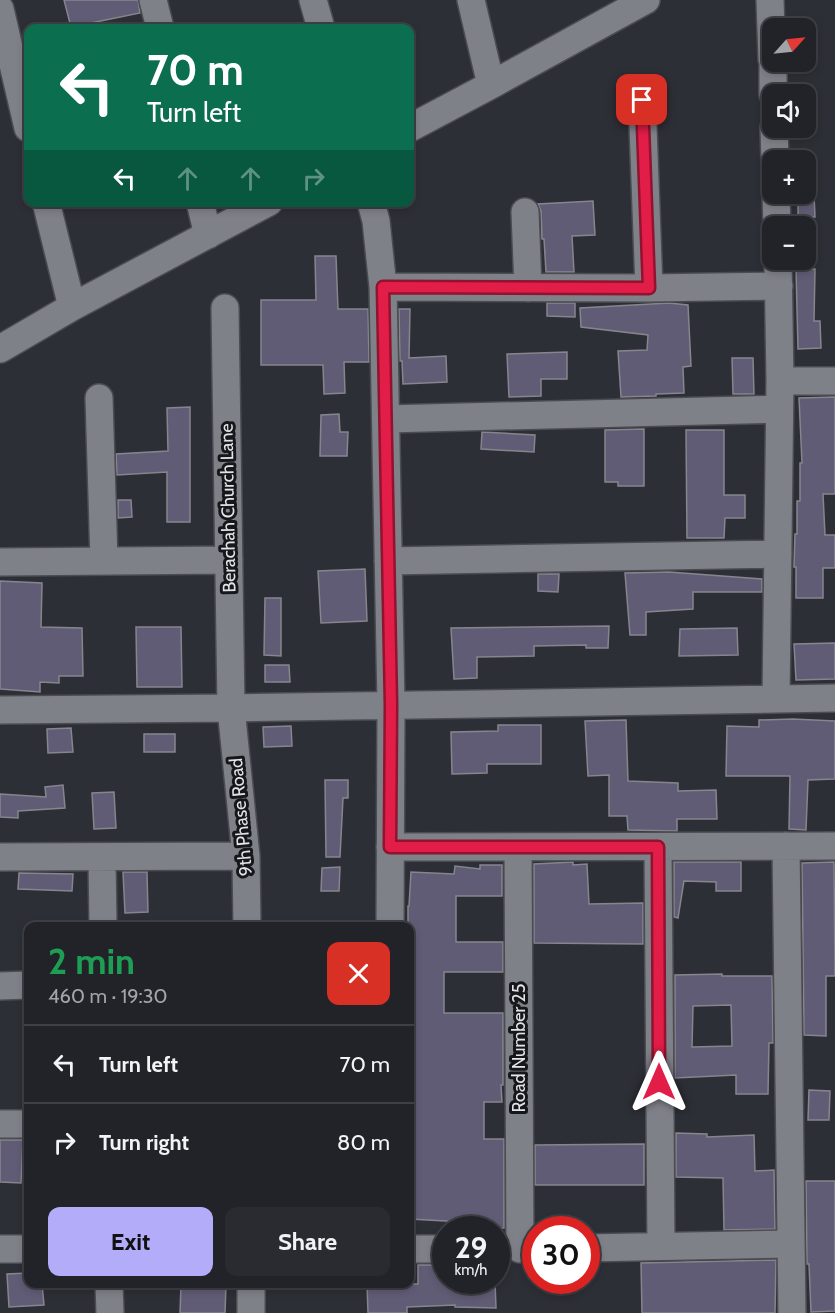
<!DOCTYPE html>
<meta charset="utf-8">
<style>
:root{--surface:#222328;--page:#2a2b30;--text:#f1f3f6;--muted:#a2a4a8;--line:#3f4045;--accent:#b3adf9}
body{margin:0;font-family:Cabin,sans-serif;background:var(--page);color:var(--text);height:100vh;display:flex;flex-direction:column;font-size:22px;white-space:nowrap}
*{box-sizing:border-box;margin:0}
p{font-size:20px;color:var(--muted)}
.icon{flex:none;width:33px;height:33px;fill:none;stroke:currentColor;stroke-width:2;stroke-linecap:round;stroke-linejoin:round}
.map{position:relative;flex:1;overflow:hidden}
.side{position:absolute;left:24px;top:922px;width:390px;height:366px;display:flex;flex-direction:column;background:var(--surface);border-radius:12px;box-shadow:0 3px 9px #0003,0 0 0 2px var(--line)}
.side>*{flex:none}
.top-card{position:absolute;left:24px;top:24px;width:390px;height:183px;border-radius:12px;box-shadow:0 3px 9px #0003,0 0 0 2px var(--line);background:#0b6e4f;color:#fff;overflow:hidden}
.needle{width:39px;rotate:63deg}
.buttons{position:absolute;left:762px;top:18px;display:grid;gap:12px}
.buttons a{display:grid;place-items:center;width:54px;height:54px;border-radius:12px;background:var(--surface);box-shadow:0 3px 9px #0003,0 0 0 2px var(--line);font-size:30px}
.speed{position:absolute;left:432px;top:1216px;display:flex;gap:12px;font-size:30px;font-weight:700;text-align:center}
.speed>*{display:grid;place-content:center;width:78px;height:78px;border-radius:50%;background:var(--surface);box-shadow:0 3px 9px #0003,0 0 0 2px var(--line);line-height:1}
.speed small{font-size:15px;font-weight:400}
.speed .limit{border:9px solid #d22;background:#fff;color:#111}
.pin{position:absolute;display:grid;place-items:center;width:51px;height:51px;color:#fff;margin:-26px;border-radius:12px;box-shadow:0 3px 9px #0006}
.me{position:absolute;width:66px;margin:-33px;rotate:0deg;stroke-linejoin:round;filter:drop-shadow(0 0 4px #0008)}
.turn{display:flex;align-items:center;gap:21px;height:126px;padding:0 24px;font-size:27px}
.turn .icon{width:78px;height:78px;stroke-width:2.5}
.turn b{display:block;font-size:42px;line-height:51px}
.lanes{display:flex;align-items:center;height:57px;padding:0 24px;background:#0003;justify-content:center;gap:30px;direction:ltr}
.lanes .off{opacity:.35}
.round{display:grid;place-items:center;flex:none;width:63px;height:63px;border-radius:12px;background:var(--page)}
.headline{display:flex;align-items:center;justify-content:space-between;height:102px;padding:0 24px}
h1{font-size:36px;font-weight:800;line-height:45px;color:#1e9e55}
.primary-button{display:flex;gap:12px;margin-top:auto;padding:12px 24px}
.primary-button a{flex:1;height:69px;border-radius:12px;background:var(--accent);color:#111;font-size:24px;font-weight:800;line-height:69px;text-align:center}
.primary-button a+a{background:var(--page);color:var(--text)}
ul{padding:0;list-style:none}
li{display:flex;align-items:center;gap:18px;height:78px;padding:0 24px;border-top:2px solid var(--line)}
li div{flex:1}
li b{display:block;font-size:22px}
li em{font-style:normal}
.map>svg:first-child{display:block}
.building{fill:#615c75;stroke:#86858d;stroke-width:1.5;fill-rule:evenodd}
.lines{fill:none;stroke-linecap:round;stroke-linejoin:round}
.minor-casing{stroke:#4b4c52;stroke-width:30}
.minor{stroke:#7f8189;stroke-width:27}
.route-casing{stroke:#92132f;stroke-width:15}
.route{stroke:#e11d48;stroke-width:10}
.labels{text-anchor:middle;stroke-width:6;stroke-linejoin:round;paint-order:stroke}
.street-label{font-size:18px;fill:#e3e4e9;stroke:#16171a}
</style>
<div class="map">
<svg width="835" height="1313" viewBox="0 0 835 1313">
<rect width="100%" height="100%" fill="#2d2f36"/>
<path class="building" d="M64,0H138L140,13L71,27Z
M798,194H814L815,217H798Z
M593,201L595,235L572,236L574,272H546L544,239H542L541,211L538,204Z
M315,256H336L338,309H368L369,362H344L345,393L324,394L323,365H261V300H316Z
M796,269H815L814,321H820L821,348L798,349Z
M547,303H575V317L547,316Z
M669,303L688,305L691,366L683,367L684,393L656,394V396L621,397L618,351L647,350L648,335L581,327L580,308Z
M399,309H410L409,358L446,356L447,382L403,384L402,361H400Z
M567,352V379H541V396L509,397L507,354Z
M732,358H753L754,394H733Z
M835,397V494H823L825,535H835V568H823V598H796V567H794L795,534H797V501H800V463H802L799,398Z
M190,407V522H167V472L117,475L116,454L168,451L167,408Z
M339,414L340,432H348L347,456H320L321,415Z
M644,429V486H618V482H605V430Z
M686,430H724V495H745V518H725L724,538H687Z
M482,432L535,435L534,452L481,449Z
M118,500H131L132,517L118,518Z
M365,569L367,621L321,623L318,571Z
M669,572L762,579V592H693V609L646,612V635H630L625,573Z
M538,574H559L558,592L538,591Z
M0,581L42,583L41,627L82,628L83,676H59V683L40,682V692L0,689Z
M265,598H281V656L264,655Z
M609,626L608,648H586V645L534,646V656L477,657V678L454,679L451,628Z
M136,627H181L182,687H137Z
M737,628L738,655L679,656L680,629Z
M835,643V679L796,680L794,644Z
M265,665H289L290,682H265Z
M793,719L835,721V779L808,780L806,830L789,829L790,776H726L727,726L759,727V720Z
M626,720L628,781L678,783V791L716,790L717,819H677V831L628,830L627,816H609V775L588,776L585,721Z
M498,725H541V764H487V773L452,774L451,732L498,731Z
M291,726L292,746L264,747L263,727Z
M71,728L73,752L48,753L47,729Z
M144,734H175V752H144Z
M325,780H348V798H343L340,857H326Z
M63,785L65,808L18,811V818L0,817V794L46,797L45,787Z
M114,792L116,828L94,829L92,793Z
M573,862V865L587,864L589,904L643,903V944L534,943V864Z
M674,862H741V891H716V882L684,881L678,918L674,917Z
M834,862L835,976H826V1036L804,1035L802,863Z
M480,865H502V896H456V942H503V972H444V1013H503V1085H501L502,1102H484V1139H504V1228L463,1229V1222L410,1219L412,1110H410V927H408V906H409L411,872L454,874L455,866L480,869Z
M340,867L339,891H321L322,868Z
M123,872H147L148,912L125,913Z
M19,873L73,874L72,891L18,889Z
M722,974V976H772L773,1043H769L768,1094H736V1075L675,1078V975ZM731,1005L732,1046L692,1047L693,1006Z
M809,1090L830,1091L829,1120H808Z
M676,1133L707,1134V1137L754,1135L755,1171L774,1170L775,1229L724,1230L723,1178L676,1177Z
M0,1140H23L21,1183L0,1182Z
M644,1144V1185H535V1145Z
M806,1181H835V1311L811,1312L809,1264H807Z
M776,1260L775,1313H642L641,1263Z
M418,1265H444V1281H495L496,1308L455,1307V1305L407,1307V1313H368L367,1284H418Z
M28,1273V1284H42L44,1305L9,1307L7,1274Z
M181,1284H226L225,1313H180Z"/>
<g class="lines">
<defs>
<path id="minor" d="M153,0L160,28
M313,0L321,28
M471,0L491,85
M770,0L772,59
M0,9L28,128
M773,62V94
M642,100L649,288
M410,128L491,85L646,0
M774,128L775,160
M776,194L777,226
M46,202L72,307
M200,202L208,235
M371,202L376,221L383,287
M525,212L528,288
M225,308L231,708L246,856L247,927
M0,349L72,307L269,202
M780,381H835
M99,398L104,561
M386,419L779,409
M388,561L778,554
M0,562L229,560
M776,699L780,381L778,260
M0,710L231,708L835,698
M786,846L792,1313
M390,847L835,846
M518,847L520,1249
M658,847L661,1246
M0,857L246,856
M102,857L103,927
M390,927L391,705L383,287L649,288L779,286
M0,986L28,985
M0,1124H28
M586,1248L791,1244
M0,1249H28
M410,1249H446
M109,1284L110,1313
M251,1313V1284"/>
</defs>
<use href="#minor" class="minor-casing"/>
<use href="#minor" class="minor"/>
</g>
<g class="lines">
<defs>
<path id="route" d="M642,100L649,288L383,287L391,705L390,847H658L659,1082"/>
</defs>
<use href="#route" class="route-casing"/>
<use href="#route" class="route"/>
</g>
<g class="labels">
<g class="street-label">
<text transform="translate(228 508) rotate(-91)" y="6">Berachah Church Lane</text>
<text transform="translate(241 817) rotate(-95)" y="6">9th Phase Road</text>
<text transform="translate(519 1048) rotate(-90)" y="6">Road Number 25</text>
</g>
</g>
</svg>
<div class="buttons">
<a><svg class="needle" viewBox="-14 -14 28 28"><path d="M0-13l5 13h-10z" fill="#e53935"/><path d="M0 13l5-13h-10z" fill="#a2a4a8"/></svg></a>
<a><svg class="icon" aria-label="sound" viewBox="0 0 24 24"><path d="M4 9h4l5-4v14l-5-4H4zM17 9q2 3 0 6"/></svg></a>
<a>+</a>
<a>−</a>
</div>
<div class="speed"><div>29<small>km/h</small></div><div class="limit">30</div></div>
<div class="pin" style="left:642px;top:100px;background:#d93025"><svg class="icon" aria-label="arrive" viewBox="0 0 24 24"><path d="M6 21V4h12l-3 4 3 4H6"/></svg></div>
<svg class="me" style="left:659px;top:1082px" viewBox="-20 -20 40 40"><path d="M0-17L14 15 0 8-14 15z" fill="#e11d48" stroke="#fff" stroke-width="4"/></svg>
<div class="top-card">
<div class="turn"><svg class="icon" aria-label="left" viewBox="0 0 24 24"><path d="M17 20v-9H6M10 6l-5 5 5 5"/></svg><div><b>70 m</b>Turn left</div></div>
<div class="lanes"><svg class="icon" aria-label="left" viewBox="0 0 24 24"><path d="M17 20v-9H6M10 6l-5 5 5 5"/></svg><svg class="icon off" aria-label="ahead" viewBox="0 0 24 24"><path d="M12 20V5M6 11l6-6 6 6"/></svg><svg class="icon off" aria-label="ahead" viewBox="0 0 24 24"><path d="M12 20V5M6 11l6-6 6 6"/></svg><svg class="icon off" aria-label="right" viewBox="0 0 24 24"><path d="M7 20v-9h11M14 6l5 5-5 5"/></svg></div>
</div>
<section class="side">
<div class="headline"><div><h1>2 min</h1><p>460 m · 19:30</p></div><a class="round" style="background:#d93025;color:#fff"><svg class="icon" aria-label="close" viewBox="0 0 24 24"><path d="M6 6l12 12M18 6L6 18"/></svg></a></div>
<ul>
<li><svg class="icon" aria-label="left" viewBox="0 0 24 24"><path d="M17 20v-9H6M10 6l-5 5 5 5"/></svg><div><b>Turn left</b></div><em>70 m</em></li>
<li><svg class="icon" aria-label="right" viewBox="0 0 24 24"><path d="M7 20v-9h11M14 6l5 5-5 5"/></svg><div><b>Turn right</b></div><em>80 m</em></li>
</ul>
<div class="primary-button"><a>Exit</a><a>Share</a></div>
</section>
</div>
